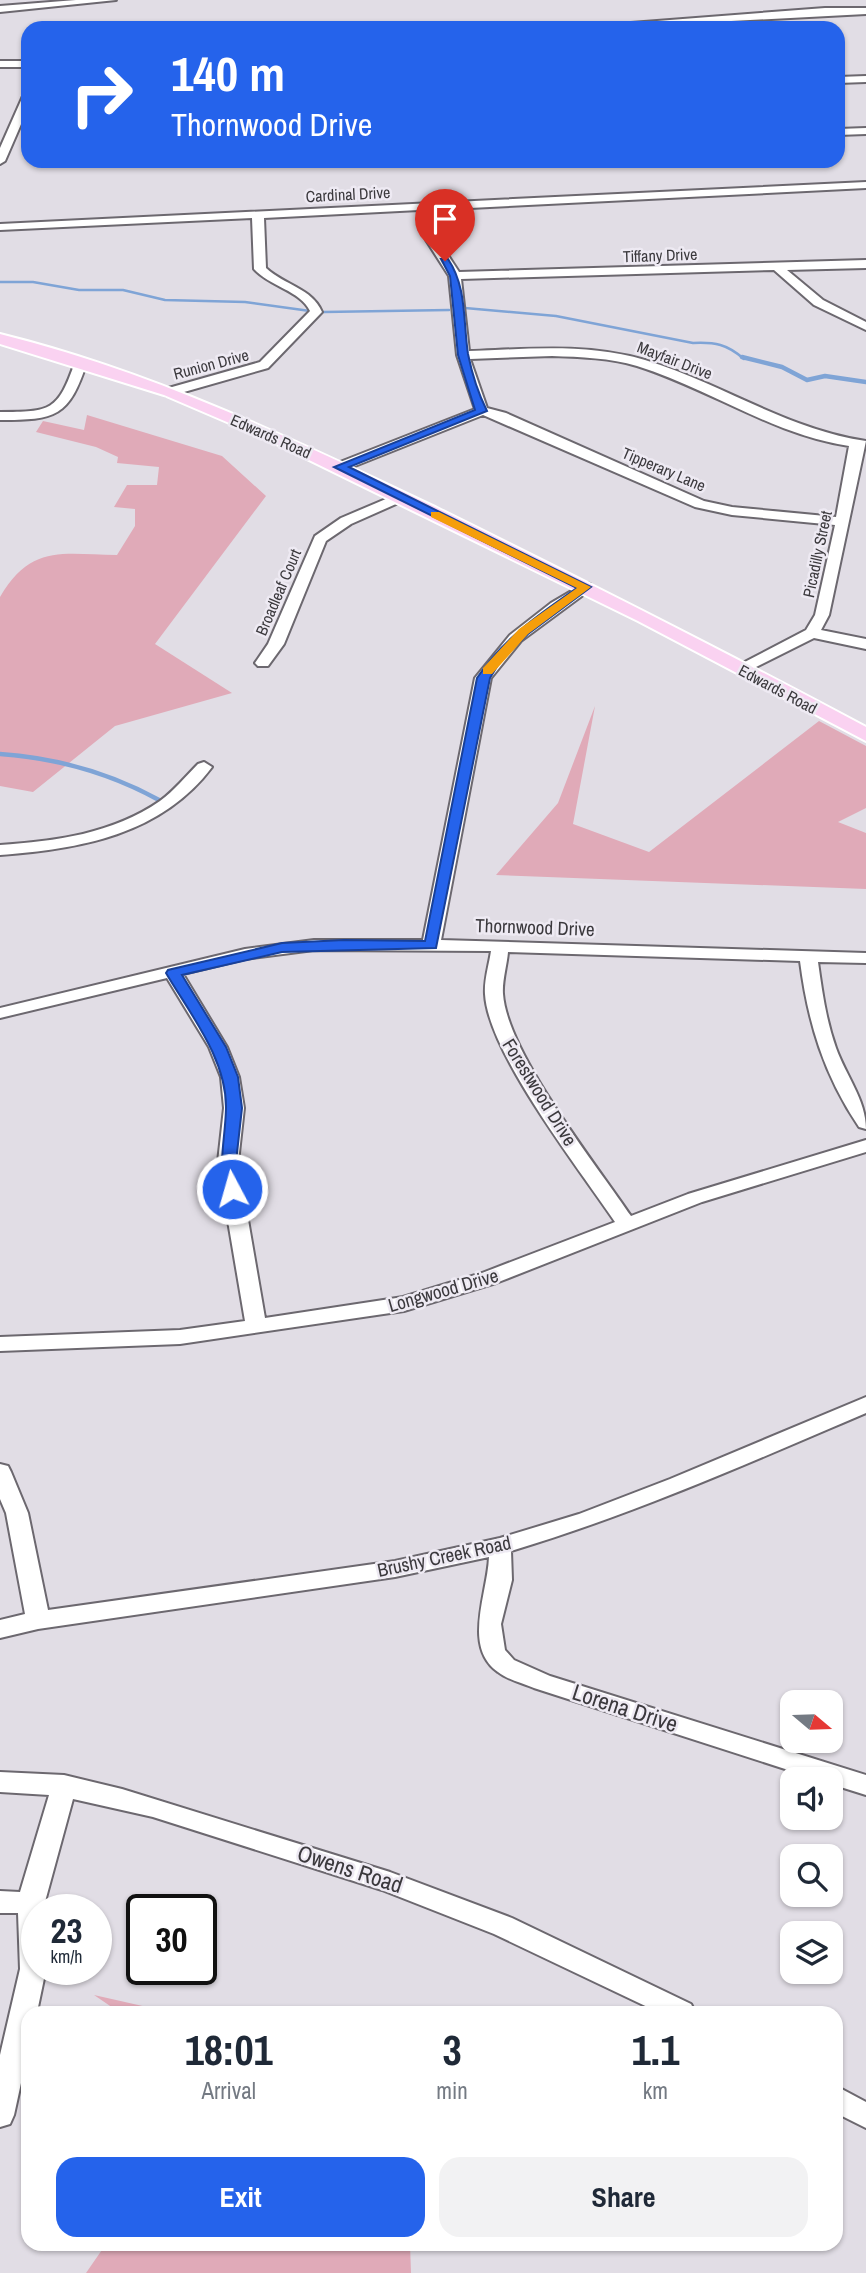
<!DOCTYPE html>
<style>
:root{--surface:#fff;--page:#f2f2f3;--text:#1f2937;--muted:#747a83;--accent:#2563eb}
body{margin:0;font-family:"Archivo Narrow",sans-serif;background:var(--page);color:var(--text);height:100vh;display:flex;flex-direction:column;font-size:26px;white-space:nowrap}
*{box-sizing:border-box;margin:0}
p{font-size:23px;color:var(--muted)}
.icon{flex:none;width:38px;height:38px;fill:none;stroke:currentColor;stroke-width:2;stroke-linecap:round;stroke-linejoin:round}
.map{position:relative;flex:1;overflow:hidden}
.sheet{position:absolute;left:21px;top:2006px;width:822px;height:245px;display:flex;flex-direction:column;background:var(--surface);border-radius:21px;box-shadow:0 2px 5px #0004}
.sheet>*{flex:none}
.top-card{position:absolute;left:21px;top:21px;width:824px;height:147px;border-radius:21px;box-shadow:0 2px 5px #0004;background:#2563eb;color:#fff;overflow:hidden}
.needle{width:46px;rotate:109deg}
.controls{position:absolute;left:780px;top:1690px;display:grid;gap:14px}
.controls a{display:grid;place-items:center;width:63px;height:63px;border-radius:14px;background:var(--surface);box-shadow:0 2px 5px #0004;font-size:35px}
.speed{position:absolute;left:21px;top:1894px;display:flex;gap:14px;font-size:35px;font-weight:700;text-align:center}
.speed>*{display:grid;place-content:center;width:91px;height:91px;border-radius:50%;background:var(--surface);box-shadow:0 2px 5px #0004;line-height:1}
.speed small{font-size:18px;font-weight:400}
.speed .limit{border:4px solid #111;border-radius:10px;background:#fff;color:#111}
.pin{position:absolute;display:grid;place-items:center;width:60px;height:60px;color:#fff;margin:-72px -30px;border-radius:50% 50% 50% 0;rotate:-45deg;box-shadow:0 0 7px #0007}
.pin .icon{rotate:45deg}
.me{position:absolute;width:77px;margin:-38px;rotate:354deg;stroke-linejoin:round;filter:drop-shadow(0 0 5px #0008)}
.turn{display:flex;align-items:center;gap:24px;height:147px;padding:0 35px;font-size:32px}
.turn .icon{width:91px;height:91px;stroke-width:2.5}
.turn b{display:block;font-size:49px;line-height:60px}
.eta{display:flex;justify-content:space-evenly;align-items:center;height:119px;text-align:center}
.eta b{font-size:42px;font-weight:800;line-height:49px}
.button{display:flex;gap:14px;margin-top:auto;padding:14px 35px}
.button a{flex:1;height:80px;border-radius:21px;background:var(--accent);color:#fff;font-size:28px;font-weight:800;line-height:80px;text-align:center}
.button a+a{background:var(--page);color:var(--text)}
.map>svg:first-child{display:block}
.green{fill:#e0aab8}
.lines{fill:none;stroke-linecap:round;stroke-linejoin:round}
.stream-far1{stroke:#7fa4d6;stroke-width:2.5}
.stream{stroke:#7fa4d6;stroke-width:4.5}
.minor-casing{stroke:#6c686f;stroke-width:4}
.major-casing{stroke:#fff;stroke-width:4}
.minor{fill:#fff;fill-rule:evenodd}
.major{fill:#fad2f1;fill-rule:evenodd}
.route{fill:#2563eb;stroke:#184099;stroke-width:2}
.slow{fill:#f59e0b}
.labels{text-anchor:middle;stroke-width:5;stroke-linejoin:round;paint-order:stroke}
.far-street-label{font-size:16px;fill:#3b393d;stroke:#eeeaf3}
.street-label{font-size:19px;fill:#3b393d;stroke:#eeeaf3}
.near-street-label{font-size:23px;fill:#3b393d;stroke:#eeeaf3}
</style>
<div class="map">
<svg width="866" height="2273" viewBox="0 0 866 2273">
<rect width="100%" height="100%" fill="#e1dde5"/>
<path class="green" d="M87,415L222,456L266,496L155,644L232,693L115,726L33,792L0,786V597C32,543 64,555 117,555L135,526V509L114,507L127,485H157L159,467L117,463L118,457L96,447L36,432L43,421L84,430Z
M595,706L573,824L649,852L819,721L866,746V808L838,822L866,833V889L496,875L558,803Z
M94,1995L169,2012H119Z
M106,2244H410L411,2273H86Z"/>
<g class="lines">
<path class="stream-far1" d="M0,282H33L79,290H123L165,300L245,302L310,311
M465,308L556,316L693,343C715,342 727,344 744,359
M324,312L449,310"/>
<path class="stream" d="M742,357L782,367L807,380L825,376L866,382
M0,754C57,758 108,772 159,800"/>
<defs>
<path id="minor" d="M76,0H116L0,12V6Z
M825,8H866V14L600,28L605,25Z
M0,61H28V67H0Z
M866,76V82L838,83V77Z
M28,93V108L5,161L0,164V148L23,96Z
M866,128V134L838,135V129Z
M205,161H282L277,164H210Z
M866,182V188L430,210L438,240L459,272L866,260V268L787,270L823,300L866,322V330L814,305L774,270L461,279L469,351C528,349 588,343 645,360C721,383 786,429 866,441L829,615L821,630L866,639V649L814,638L742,674L734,669L737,666L806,630L815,615L835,525L732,515L695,507L483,415L345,470H335V464L475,409L457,355L449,276L426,240L419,210L264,218L266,268C284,285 312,288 322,312L268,368L170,396L165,395V389L260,362L310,311C301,291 269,286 254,269L252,218L0,230V224ZM552,356C581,357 610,358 637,366C710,389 774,435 849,446L836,517L732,507L704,501L506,413L487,408L470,359Z
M81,358L87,362C69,417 56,420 0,420V412C51,412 58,411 75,362Z
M400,493L405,494V500L351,524L326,541L284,644L268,666H258L255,663L268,644L315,536L341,518Z
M585,583L590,584V590L521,641L491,678L441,940L866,953V963L818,962C822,991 826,1020 836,1048C846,1076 866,1100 866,1129L859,1127C824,1075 808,1023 800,961L508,952C507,965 502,981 503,994C507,1053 596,1164 631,1216L688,1194L866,1140V1152L702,1202L496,1283L404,1311L180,1344L0,1351V1337L180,1330L245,1321L218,1162L224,1108L221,1077L209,1047L167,978L0,1018V1008L245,949L314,940H423L475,678L510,635L551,603ZM314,950L491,951C489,965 484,980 485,994C488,1053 580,1170 615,1222L482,1273L403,1297L265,1318L238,1162L244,1108L239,1077L227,1047L183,974L245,959Z
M204,762L212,767C161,835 80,849 0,855V845C56,841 112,834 160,801C174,791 186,776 198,764Z
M866,1397V1413C749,1463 634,1514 511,1551L512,1580L501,1624L505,1650L514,1660L550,1676L866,1775V1795L831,1784V1780H819L534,1688C522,1683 508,1680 498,1672C462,1647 488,1592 489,1557L395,1577L38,1629L0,1638V1620L25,1614L6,1513L0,1499V1464L8,1466L11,1472L28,1513L48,1610L395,1561L500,1538L579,1514L670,1479Z
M0,1772L64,1775L122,1789L390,1872L512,1918L691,2004L695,2012H658L494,1934L382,1890L153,1817L73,1799L43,1909H37V1969H46L37,2012H28V2051L14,2115L10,2124L0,2127V2055L20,1969L18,1913H0V1891L20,1892L49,1795L0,1792Z
M836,2086L866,2102V2128L836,2113Z"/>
<path id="major" d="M0,334C154,372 295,440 437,508C581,579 724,651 866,727V741L638,621L262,437L164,395L0,344Z"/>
</defs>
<use href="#minor" class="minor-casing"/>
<use href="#major" class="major-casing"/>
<use href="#minor" class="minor"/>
<use href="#major" class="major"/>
</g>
<path class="route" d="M441,259H448C467,287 463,321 468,354C472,374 478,393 487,411L349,467L591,587L528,634L501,660L490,678L436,948L282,952L182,975L226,1047L238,1077L242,1108L236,1162L241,1189L232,1194L224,1189C219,1157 225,1140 226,1109C227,1059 190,1014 166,973L168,970L282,943L344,940L425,941L477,678C503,639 538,615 577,588L334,467L475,410L458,355L450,276Z"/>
<path class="slow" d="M431,512H439L591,587L528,634L492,674H483V668L519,629L577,588L431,517Z"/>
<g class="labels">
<g class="far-street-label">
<text transform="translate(348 194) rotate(-3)" y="6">Cardinal Drive</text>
<text transform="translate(660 255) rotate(-2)" y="6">Tiffany Drive</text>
<text transform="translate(675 360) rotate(21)" y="6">Mayfair Drive</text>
<text transform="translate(211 364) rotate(-15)" y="6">Runion Drive</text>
<text transform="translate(271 436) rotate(24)" y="6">Edwards Road</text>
<text transform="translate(664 469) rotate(23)" y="6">Tipperary Lane</text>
<text transform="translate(817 554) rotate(-78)" y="6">Picadilly Street</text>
<text transform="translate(278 592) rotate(-67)" y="6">Broadleaf Court</text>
<text transform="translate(778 689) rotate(28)" y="6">Edwards Road</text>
</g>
<g class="street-label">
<text transform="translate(535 927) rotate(2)" y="7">Thornwood Drive</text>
<text transform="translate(540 1092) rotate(58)" y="7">Forestwood Drive</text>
<text transform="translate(443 1290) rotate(-16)" y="7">Longwood Drive</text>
<text transform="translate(444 1556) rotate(-12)" y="7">Brushy Creek Road</text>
</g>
<g class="near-street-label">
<text transform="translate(625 1708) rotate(18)" y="8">Lorena Drive</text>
<text transform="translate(350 1869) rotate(18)" y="8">Owens Road</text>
</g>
</g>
</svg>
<div class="controls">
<a><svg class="needle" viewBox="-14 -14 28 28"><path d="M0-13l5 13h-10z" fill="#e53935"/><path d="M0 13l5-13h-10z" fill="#747a83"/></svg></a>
<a><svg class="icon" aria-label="sound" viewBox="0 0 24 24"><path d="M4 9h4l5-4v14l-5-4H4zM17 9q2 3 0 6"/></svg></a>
<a><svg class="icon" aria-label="search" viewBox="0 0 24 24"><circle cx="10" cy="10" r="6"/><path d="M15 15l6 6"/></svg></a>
<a><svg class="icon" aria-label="layers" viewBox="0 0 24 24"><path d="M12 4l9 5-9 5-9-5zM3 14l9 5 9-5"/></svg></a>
</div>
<div class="speed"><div>23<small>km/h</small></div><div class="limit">30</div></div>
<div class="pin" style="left:445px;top:261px;background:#d93025"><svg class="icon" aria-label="arrive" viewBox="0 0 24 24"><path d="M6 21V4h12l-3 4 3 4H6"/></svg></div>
<svg class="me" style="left:232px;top:1189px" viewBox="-20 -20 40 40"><circle r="17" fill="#2563eb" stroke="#fff" stroke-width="3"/><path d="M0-11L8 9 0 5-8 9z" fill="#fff"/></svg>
<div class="top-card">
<div class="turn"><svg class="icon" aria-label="right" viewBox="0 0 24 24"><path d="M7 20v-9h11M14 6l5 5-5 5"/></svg><div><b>140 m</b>Thornwood Drive</div></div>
</div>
<section class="sheet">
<div class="eta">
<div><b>18:01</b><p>Arrival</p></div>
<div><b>3</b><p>min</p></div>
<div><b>1.1</b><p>km</p></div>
</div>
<div class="button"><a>Exit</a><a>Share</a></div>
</section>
</div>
